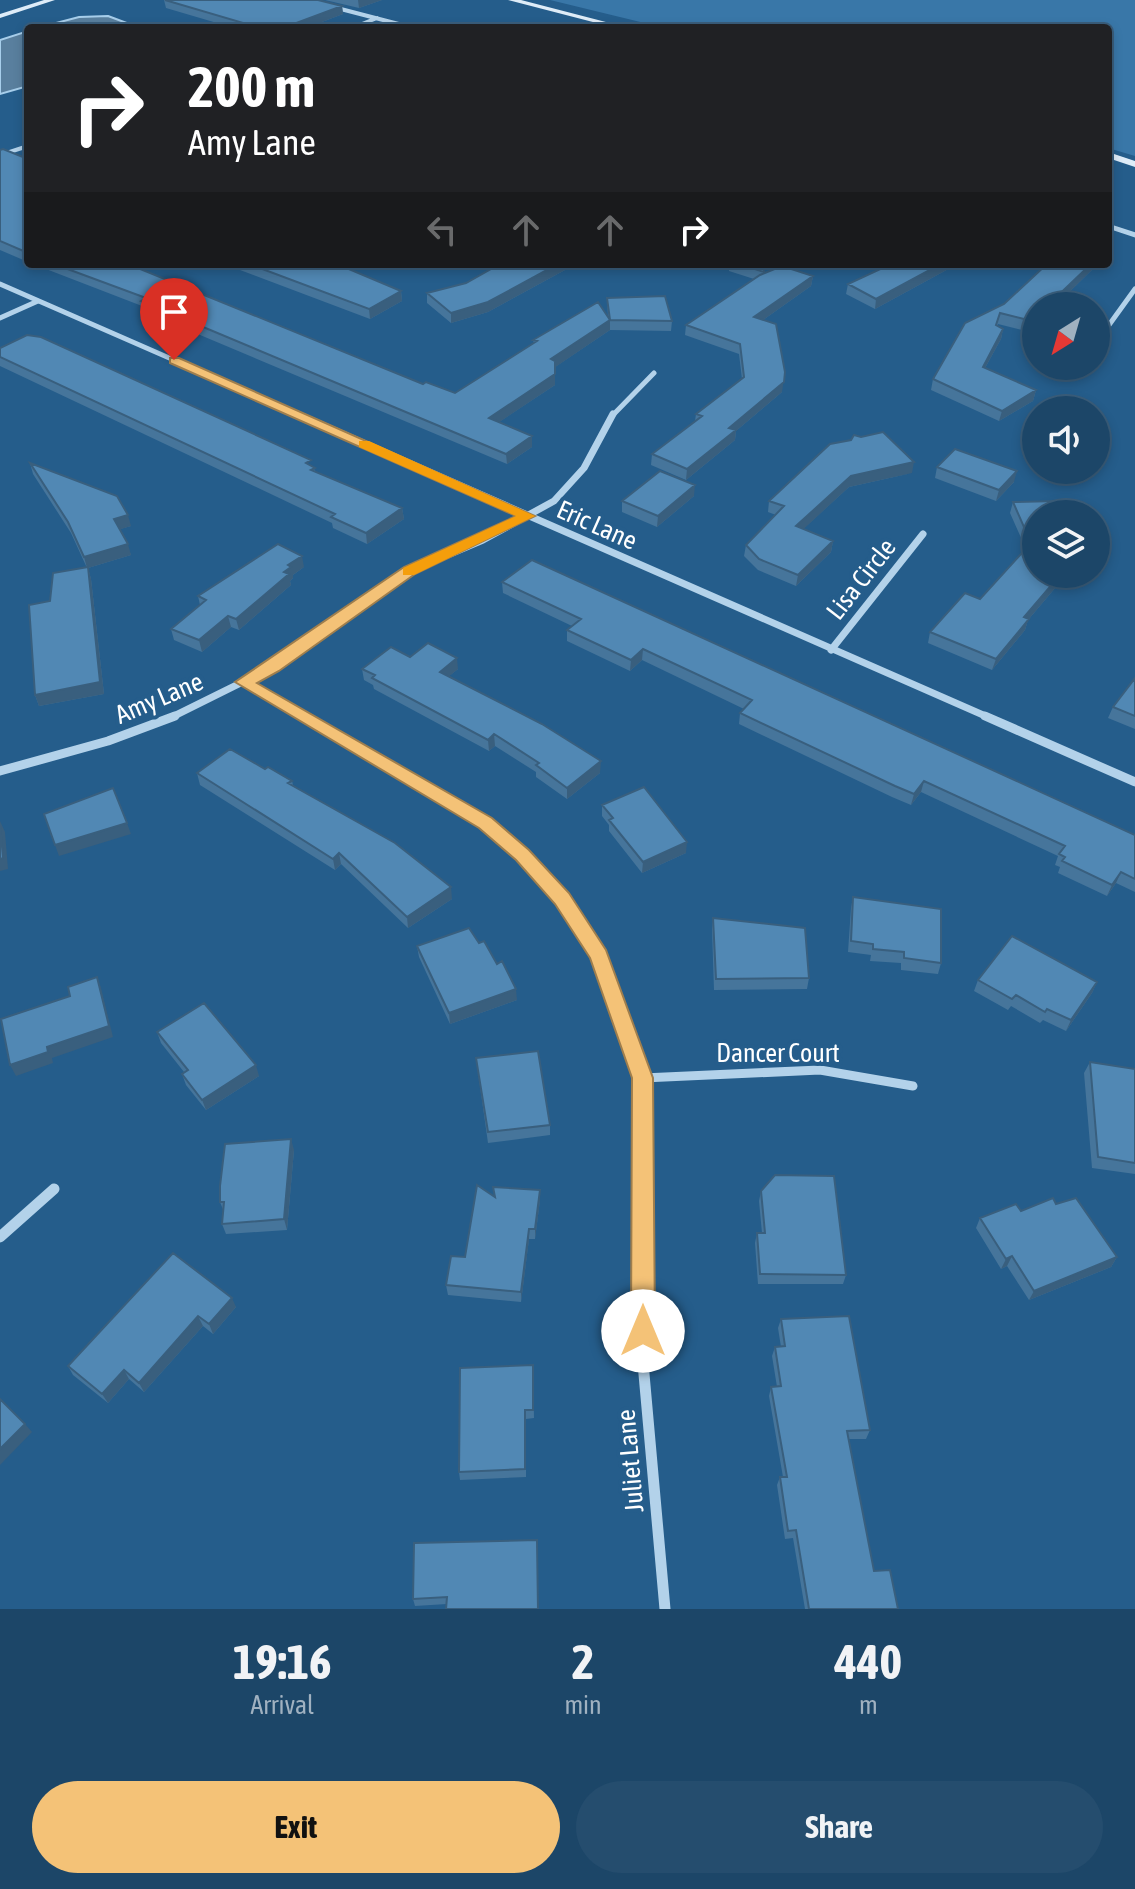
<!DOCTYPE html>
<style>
:root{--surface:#1c4668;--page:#254d6e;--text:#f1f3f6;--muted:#a0b1c0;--line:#3a5e7c;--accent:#f4c277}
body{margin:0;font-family:"Asap Condensed",sans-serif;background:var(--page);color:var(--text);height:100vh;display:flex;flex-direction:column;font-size:30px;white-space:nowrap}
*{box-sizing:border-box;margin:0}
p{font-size:26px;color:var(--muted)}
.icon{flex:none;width:44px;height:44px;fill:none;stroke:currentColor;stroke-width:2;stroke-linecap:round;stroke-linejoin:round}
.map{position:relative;height:1609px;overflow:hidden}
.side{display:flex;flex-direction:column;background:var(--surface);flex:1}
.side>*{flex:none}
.top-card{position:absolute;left:24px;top:24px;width:1088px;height:244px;border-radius:8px;box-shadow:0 4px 12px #0003,0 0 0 2px var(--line);background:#202124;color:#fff;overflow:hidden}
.needle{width:52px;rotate:217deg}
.tools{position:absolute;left:1022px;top:292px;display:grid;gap:16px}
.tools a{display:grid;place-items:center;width:88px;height:88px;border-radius:50%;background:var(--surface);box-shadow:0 4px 12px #0003,0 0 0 2px var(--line);font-size:40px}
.pin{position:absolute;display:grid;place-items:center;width:68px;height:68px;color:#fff;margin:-82px -34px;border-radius:50% 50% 50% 0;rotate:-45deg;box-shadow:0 0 8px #0007}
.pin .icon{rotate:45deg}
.me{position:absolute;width:88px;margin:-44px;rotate:0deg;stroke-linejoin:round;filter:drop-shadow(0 0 6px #0008)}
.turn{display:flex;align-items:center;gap:28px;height:168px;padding:0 32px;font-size:36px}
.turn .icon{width:104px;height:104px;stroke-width:2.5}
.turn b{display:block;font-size:56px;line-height:68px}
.lanes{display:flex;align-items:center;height:76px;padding:0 32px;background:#0003;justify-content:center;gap:40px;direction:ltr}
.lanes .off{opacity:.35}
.eta{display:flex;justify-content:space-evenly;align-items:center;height:136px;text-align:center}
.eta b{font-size:48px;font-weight:700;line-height:56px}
.primary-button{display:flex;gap:16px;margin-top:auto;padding:16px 32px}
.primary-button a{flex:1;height:92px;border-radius:48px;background:var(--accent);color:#111;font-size:32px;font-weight:700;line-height:92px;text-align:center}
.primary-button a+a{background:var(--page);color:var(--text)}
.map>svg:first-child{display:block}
.green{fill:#3977a8}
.water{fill:#597f9e;stroke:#a7ceeb;stroke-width:2}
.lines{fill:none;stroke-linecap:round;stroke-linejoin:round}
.street-far4{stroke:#b3d2ea;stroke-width:4}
.street-far3{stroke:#b3d2ea;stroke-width:5}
.street-far2{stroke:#b3d2ea;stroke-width:7}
.street-far1{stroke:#b3d2ea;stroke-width:9}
.street{stroke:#b3d2ea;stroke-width:11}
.secondary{fill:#deecf8;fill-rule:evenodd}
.wall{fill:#46759b}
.shaded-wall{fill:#395f7e}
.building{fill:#5188b4;stroke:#395f7e;stroke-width:2}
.route{fill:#f4c277;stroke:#9f7e4d;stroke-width:2}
.slow{fill:#f59e0b}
.labels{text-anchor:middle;stroke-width:8;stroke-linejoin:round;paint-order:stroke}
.street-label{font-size:26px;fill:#fff;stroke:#255d8b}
</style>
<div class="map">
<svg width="1135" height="1609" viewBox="0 0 1135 1609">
<rect width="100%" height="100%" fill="#255d8b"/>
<path class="green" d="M550,0H1135V156L1108,148V28H665Z"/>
<path class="water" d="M108,16L140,28H37L79,17Z
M28,31V86L0,94V40Z"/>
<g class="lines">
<path class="street-far4" d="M333,7L414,28
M352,28L377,18
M0,155L28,146"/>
<path class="street-far3" d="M1108,226L1135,235
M0,284L302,416
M0,318L38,301
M1096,343L1135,289
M1078,370L1080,366
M612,416L654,373"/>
<path class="street-far2" d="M297,414L990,718
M831,650L923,534
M244,682L306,718
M170,718L273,667L410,571L483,540L554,501L584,468L613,414"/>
<path class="street-far1" d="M303,716C411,780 544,836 599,957C607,974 612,992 618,1009C630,1042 643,1072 643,1108
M985,716L1135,782
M0,771L108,741L175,716
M643,1078L820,1070L913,1086"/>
<path class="street" d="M643,1106V1363L665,1609
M0,1237L54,1189"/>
<path class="secondary" d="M44,0H55L0,18V14Z
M508,0H521L629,28H616Z
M1108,152L1135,161V167L1108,158Z"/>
</g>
<path class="wall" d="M164,0L342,6L343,14L306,28H234L166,8Z
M325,0H382L359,8Z
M0,150L28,159V262L0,250Z
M33,264H128L423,384L455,393L534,344L533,340L608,317L607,298L672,321L671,331L610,330L555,367V385L499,422L532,447L507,464L143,311L142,306Z
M224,264H337L401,291L402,301L370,319Z
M500,264H576L488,312L451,323L427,303V293L466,283Z
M729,264H763L764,273L813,276L811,286L763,320L782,392L736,431L735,440L686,480L651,465L652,454L695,421L696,414L742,379L739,354L685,335L686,325L754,279L729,271Z
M1047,264H1098L1055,306L1022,330L998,324L997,326L1003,329L1001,339L985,368L1036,390L1033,401L999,421L931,390L933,379L1004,304Z
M952,267L875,309L846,294L848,284Z
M0,348L312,466L316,472L402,508L404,519L367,544L333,528L332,523L0,366Z
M30,463L131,526L120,529L131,555L88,568L91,579L104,694L39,706L35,695L50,601L87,568L71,533L33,474Z
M937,467L1014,482L996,501L935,478Z
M912,473L849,487L803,529L833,541L831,552L796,586L758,570L744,556L746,545L776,515L768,512L769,501Z
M694,496L657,527L622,512V501Z
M1056,501L1036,574H1067L1028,620L1025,630L992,670L928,643L930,632L980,599L1026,549L1010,513L1013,502Z
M304,567L293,575V578L290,581L291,585L239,630L231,627L202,652L174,640L171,629L200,605L198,596Z
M502,582L1135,835V892L1116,883L1107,896L1058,873L1060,867L1055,865L1058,856L921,792L911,805L892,797L739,724L740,713L744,709L642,660L630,671L567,641V630L572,626L503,593Z
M410,657L458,669L449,676L600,773L567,799L536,777V772L495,746L489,751L374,689L373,685L364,680L362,669Z
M1135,678V729L1108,718L1113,707Z
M197,773L292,781L293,785L452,899L408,928L341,864L335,870L200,785Z
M602,805L686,853L642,873L609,831V825L602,816Z
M853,897L941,963L938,974L901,970V963L870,961L871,955L848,952L851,908Z
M713,918L809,978L807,989L714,990L712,929Z
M417,946L517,1000L450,1024L419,957Z
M978,980L1097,982L1092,993L1066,1031L1043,1020L1040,1023L1011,1006L1008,1010L974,991Z
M157,1032L259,1076L206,1110L186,1085L182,1074L184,1072L161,1043Z
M476,1058L550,1125V1135L488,1143Z
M1090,1062L1135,1069V1174L1092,1168L1084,1073Z
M294,1150L287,1230L226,1234L222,1224L224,1212L220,1202Z
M761,1191L846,1275L843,1284H758L755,1243L757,1233H762L759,1201Z
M494,1197L540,1200L535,1239H529L521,1302L448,1295L446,1285L465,1257Z
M1056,1204L1117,1257L1111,1267L1029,1300L1007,1266L1001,1269L976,1228L980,1218Z
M173,1253L236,1307L213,1334L203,1326L144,1392L129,1379L108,1403L73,1375L68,1366Z
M781,1319L870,1430L866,1439H849L874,1571L898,1609H805L793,1538L785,1539L777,1485L780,1477H783L769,1396L771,1387H777L772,1356L775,1347H781L778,1328Z
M533,1365L534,1418L526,1419V1477L460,1480L459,1472Z
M537,1540L447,1604L415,1606L413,1599Z"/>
<path class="shaded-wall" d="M358,0H382L359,8Z
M342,6L343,14L306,28H283Z
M1113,242L1111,252L1108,254V247Z
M558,264H576L488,312L451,323V313Z
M941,264H952V267L875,309L876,299Z
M1091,264H1098L1055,306H1047Z
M813,276L811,286L753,327L754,317Z
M401,291L402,301L370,319L369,309Z
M1036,314V323L1022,330L1024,319Z
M610,320V330L551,370V359Z
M1003,329L1001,339L980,377L983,367Z
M785,372L782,392L736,431L735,440L686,480L687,469Z
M555,374V385L489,429V418Z
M1036,390L1033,401L999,421L1002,411Z
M532,436V447L507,464L506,454Z
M914,462L912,473L849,487L795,537L796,526L851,476Z
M1017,471L1014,482L996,501L999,490Z
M695,485L694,496L657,527L658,516Z
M402,508L404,519L367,544L366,533Z
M128,515L131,526L118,530L114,519Z
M833,541L831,552L796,586L798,575Z
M128,544L131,555L88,568L91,579L104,694L39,706L35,695L87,568L84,557Z
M302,556L304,567L293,575V578L290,581L291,585L239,630L236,619L284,572L288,565Z
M1061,574H1067L1028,620L1025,630L992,670L996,659L1024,617Z
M228,616L231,627L202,652L199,640Z
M643,649L642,660L630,671L631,660Z
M457,658L458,669L441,683L440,672Z
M494,734L495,746L489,751L488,740Z
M601,761L600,773L567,799V788Z
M924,781L921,792L911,805L914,794Z
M0,821L5,832L8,869L0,871Z
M127,823L131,834L59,856L55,845Z
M687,842L686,853L642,873L643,862Z
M339,853L341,864L335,870L333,859Z
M1121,872L1116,883L1107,896L1112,885Z
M451,887L452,899L408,928L407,917Z
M97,977L101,988L113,1037L52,1058L53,1063L16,1076L10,1065Z
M1097,982L1092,993L1066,1031L1071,1020Z
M516,989L517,1000L450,1024L449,1013Z
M256,1065L259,1076L206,1110L202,1100Z
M291,1139L294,1150L287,1230L284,1219Z
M540,1190V1200L535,1239V1229Z
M529,1229V1239L521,1302V1292Z
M1012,1256L1007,1266L1001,1269L1006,1259Z
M1117,1257L1111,1267L1029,1300L1034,1291Z
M232,1298L236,1307L213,1334L209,1324Z
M198,1316L203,1326L144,1392L139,1383Z
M124,1370L129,1379L108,1403L102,1394Z
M25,1424L32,1432L0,1465V1449Z"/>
<path class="building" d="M165,0H318L342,6L283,28H260Z
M3,149L28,159V253L0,241V150Z
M54,264H128L423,384L426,382L455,393L537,341L533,340L598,302L610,320L607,298L665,296L672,321L610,320L551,359L555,361V374L489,418L532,436L506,454L141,301L146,298Z
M249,264H337L401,291L369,309Z
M500,264H558L488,302L451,313L427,293L466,283Z
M739,264H763L764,272Z
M891,264H941L876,299L848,284Z
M1047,264H1091L1047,306H1036V314L1024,319L1000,313L996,325L1003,329L983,367L1036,390L1002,411L933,379L965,323L1004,304Z
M782,266L813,276L754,317L776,324L785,372L784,382L729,428L736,430L687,469L652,454L702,416L696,414L744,377L740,344L686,325L760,275Z
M27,335L41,337L311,460L306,463L315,468L311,470L402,508L366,533L331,517L335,514L0,357V348Z
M883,432L914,462L851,476L796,526L833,541L798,575L759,559L746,545L784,506L769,501L830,444L851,440L854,435L861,437Z
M955,449L1017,471L999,490L937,467Z
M30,463L117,496L128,515L114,519L128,544L84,557L68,522Z
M660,471L695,485L658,516L622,501Z
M1056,501L1063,514H1036V574H1061L1024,617L1029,619L996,659L930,632L965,593L980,599L1031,543L1013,502Z
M278,544L302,556L288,565L291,567L284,572L289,574L236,619L228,616L199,640L171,629L206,600L198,596Z
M532,560L1135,835V879L1121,872L1112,885L1062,861L1065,857L1059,854L1065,846L924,781L914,794L895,786L740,713L752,700L643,649L631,660L567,630L581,619L502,582Z
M88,567L100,682L35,695L29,605L50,601L53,573Z
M428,643L457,658L440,672L542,724L601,761L567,788L536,765L539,763L494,734L488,740L372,678L375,675L362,669L391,647L410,657Z
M1135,678V716L1113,707Z
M230,749L265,769L268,767L292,781L288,783L395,843L451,887L407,917L339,853L333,859L197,773Z
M644,787L687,842L643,862L609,820L613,818L602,805Z
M113,788L127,823L55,845L44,814Z
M0,824L3,858L0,859Z
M853,897L941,909V963L904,958V952L873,949V944L851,941Z
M713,918L805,928L809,978L716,979Z
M469,928L479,943L484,941L497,964L502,961L516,989L449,1013L417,946Z
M1012,936L1097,982L1071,1020L1047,1009L1045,1012L1016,995L1012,999L978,980Z
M97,977L109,1026L47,1047L48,1052L10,1065L1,1019L70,996L68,987Z
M204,1003L256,1065L202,1100L182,1074L188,1070L157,1032Z
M538,1051L550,1125L488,1132L476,1058Z
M1090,1062L1135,1069V1163L1098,1157Z
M291,1139L284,1219L222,1224L224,1202H220V1186L225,1144Z
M775,1175L834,1176L846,1275L760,1274L757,1233H765L761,1191Z
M477,1185L495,1197L493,1187L540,1190L535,1229H529L521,1292L446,1285L451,1256L465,1257Z
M1053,1198L1056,1204L1076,1198L1117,1257L1034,1291L1012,1256L1006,1259L980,1218L1016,1204L1021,1211Z
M173,1253L232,1298L209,1324L198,1316L139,1383L124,1370L102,1394L68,1366Z
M849,1316L870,1430L847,1431L874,1571L890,1570L898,1609H809L796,1530L788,1531L780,1477H787L771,1387L781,1386L775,1347L785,1346L781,1319Z
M533,1365V1410H525V1469L459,1472L460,1368Z
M0,1399L25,1424L0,1449Z
M537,1540L538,1609H446L447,1597L413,1599L414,1543Z"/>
<path class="route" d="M170,358H179L535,516L415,574L279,671L257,683L492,818L529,850L569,893L606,950L653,1078L655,1331L652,1339L643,1343L634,1339L631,1331L632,1078L590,958L555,904L516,860L479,828L235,682L404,567L516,516L170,363Z"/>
<path class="slow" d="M359,441H369L535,516L414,575H403V568L516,516L359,447Z"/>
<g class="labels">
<g class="street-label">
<text transform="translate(597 525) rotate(24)" y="9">Eric Lane</text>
<text transform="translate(861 579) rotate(-52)" y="9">Lisa Circle</text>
<text transform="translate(159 698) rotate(-23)" y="9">Amy Lane</text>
<text x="778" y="1062">Dancer Court</text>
<text transform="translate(630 1461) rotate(-95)" y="9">Juliet Lane</text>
</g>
</g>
</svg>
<div class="tools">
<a><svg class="needle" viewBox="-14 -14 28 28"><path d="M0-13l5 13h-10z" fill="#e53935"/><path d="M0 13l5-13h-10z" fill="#a0b1c0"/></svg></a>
<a><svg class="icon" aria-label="sound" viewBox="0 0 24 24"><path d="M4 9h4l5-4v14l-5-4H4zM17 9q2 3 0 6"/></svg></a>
<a><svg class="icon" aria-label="layers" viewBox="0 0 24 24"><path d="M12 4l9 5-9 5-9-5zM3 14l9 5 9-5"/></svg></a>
</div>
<div class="pin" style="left:174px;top:360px;background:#d93025"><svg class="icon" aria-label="arrive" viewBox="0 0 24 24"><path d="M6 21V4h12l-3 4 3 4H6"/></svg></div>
<svg class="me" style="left:643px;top:1331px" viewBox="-20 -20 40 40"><circle r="19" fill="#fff"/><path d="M0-13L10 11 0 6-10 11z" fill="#f4c277"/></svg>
<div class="top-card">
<div class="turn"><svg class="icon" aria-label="right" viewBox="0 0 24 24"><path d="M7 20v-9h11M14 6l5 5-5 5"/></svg><div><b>200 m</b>Amy Lane</div></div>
<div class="lanes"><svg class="icon off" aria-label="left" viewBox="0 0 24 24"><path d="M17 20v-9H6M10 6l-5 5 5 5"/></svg><svg class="icon off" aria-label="ahead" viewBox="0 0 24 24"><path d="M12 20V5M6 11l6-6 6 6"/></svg><svg class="icon off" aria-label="ahead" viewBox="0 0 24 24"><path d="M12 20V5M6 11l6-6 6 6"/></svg><svg class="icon" aria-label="right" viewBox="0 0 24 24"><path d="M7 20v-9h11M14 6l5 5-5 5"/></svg></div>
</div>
</div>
<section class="side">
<div class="eta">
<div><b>19:16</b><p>Arrival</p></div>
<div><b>2</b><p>min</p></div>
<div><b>440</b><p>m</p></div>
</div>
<div class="primary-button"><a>Exit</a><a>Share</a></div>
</section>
